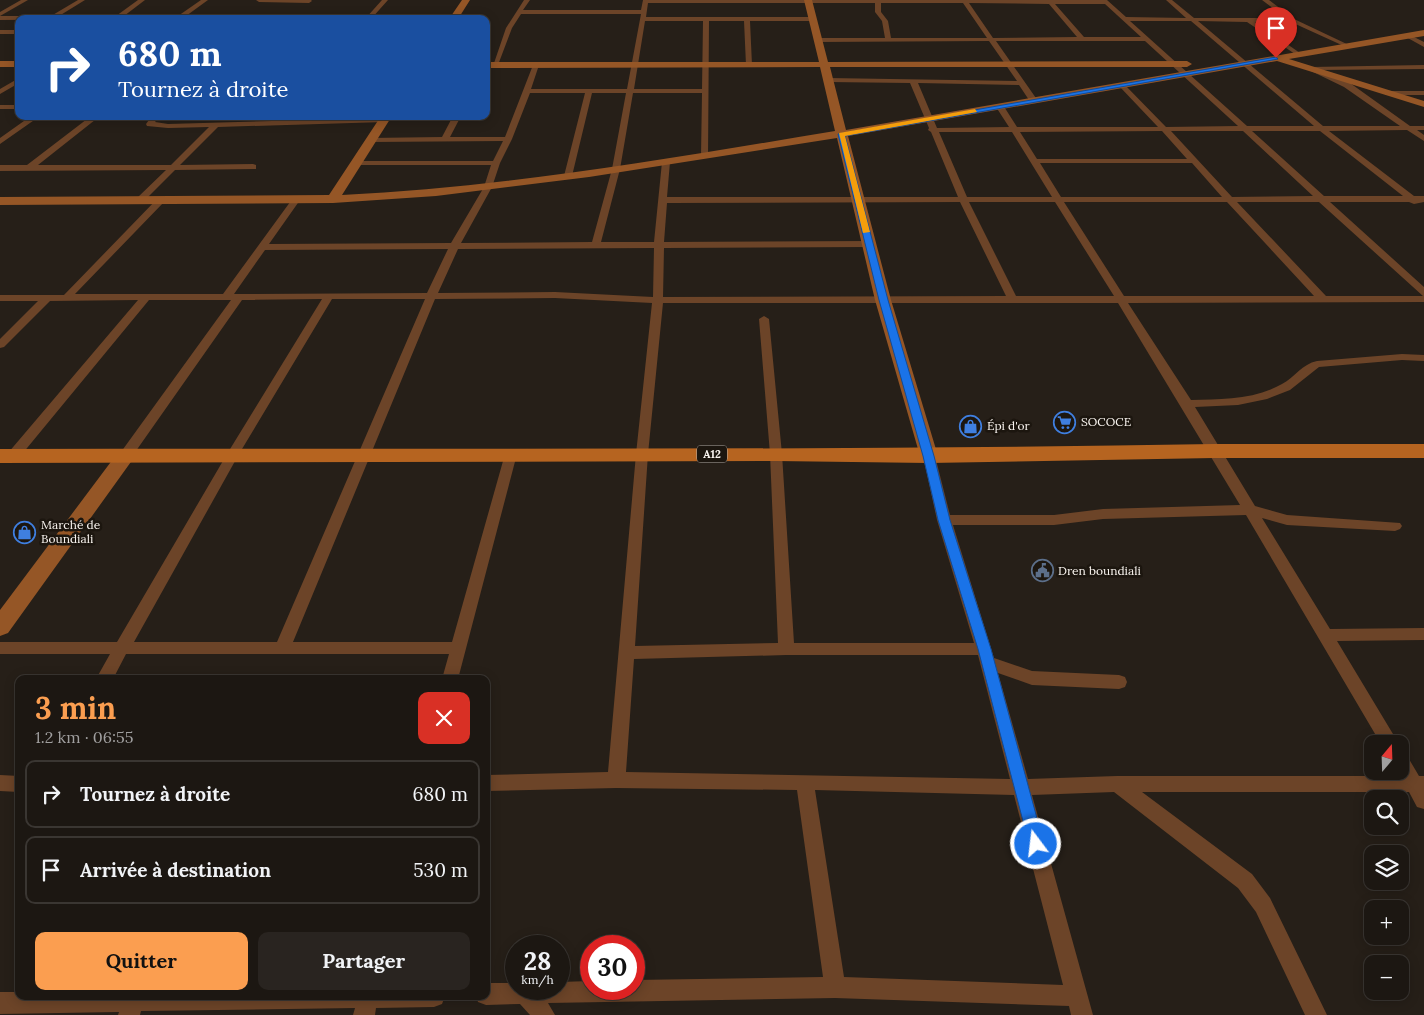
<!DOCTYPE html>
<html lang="fr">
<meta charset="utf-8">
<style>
:root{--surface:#1c1712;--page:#292420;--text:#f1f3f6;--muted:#a09f9f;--line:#3a3632;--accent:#fb9e50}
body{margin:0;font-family:Lora,serif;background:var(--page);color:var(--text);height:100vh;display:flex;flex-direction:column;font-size:19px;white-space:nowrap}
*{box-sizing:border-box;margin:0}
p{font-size:16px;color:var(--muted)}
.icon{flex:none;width:28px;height:28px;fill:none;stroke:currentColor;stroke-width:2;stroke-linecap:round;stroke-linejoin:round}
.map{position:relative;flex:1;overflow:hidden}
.details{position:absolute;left:15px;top:675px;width:475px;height:325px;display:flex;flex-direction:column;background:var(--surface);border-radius:10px;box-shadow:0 2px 12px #0003,0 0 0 1px var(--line)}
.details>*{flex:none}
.hud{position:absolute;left:15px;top:15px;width:475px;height:105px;border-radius:10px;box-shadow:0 2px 12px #0003,0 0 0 1px var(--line);background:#1a4fa0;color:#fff;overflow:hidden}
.needle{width:32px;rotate:19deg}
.controls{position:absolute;left:1364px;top:735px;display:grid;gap:10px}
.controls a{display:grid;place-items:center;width:45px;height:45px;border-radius:10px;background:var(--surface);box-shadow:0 2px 12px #0003,0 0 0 1px var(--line);font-size:25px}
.speed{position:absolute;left:505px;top:935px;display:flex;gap:10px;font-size:25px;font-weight:700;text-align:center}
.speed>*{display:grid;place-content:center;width:65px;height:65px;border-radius:50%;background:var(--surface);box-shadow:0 2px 12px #0003,0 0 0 1px var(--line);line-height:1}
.speed small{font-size:12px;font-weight:400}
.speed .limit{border:8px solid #d22;background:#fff;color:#111}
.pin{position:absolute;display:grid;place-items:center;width:42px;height:42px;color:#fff;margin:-51px -21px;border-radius:50% 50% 50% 0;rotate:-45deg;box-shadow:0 0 5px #0007}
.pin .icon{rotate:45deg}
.me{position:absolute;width:55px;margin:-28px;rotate:345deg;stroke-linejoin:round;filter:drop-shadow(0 0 4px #0008)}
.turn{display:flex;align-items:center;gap:18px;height:105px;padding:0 20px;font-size:22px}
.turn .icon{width:65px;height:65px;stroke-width:2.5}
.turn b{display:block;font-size:35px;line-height:42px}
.round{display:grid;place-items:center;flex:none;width:52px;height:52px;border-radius:10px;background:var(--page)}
.overview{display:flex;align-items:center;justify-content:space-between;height:85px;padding:0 20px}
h1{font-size:30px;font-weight:700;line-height:38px;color:var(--accent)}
.primary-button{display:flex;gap:10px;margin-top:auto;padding:10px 20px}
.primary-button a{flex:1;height:58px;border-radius:10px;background:var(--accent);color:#111;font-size:20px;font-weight:700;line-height:58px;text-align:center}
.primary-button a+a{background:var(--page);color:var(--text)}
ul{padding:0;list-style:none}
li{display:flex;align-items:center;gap:15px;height:68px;margin:0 10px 8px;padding:0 10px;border:2px solid var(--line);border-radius:10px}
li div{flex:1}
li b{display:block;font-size:19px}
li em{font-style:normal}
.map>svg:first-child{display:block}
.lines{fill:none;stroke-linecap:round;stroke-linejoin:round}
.street{fill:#6c4428;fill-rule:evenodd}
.secondary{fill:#955626;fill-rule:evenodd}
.primary{fill:#b66420;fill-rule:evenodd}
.route{fill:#1a73e8;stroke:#114b97}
.slow{fill:#f59e0b}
.labels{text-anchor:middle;stroke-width:5;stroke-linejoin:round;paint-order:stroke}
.shield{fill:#1c160f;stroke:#b7b1ac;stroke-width:1}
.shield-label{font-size:11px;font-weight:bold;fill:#f9f4ef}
.poi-label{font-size:12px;fill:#f9f4ef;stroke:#1c160f;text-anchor:start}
</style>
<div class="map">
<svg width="1424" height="1015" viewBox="0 0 1424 1015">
<rect width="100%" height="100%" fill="#261f18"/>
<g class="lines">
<path class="street" d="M21,0H28L0,16V12Z
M78,0H85L59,16H116L138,0H145L124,16H178L201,0H208L186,16H291L294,18L0,20V16H51Z
M256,0H311L312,1L309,3L259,2Z
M382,0H388L371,19H365Z
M524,0H530L523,10H641L643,0H1107L1126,17L1186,18L1166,0H1172L1194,18H1286L1262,0H1269L1294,19L1351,46L1346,47L1291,22H1255L1300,53L1301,54L1298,56L1247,22L1198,21L1323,126H1400L1344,87L1311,71V67L1424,65V69L1319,70L1350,83L1410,126H1424V130H1417L1424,135V141L1407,130L1329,131L1414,196H1424V202L1414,204L1409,202H1330L1424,287V302L1128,303L1191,400C1221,399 1254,400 1282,384C1295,377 1302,364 1317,361L1402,354L1424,355V361L1402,360L1319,367L1290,390L1267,399L1238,405L1195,407L1255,506L1287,515L1400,523L1402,526L1400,529L1395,531L1287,525L1262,518L1330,629L1424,628V640L1337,641L1399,744H1381L1246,515L1103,519L1054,525H953L994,658L1032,671L1119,675L1125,677L1127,682L1125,687L1119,689L1032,685L998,673L1028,779L1117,776H1400L1397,771H1400V752L1406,754L1419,776H1424V809L1417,807L1409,792H1142L1252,874L1270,898L1327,1015H1305L1256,912L1238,888L1114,792L1032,795L1093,1015H1071L1069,1006L835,998L548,1003L555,1015H530L520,1004L486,1005L478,1002L476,996H486V983H516V989H559V982L591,981V989H634V980L823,977L797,790L616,788L486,791V775L608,772L636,454L652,303L555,298L435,299L293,642H452L505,454L511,450L517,454L458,679H442L449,654H126L113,679H96L110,654H0V642H117L227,454L322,299L242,300L131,458H121L120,455L121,452L231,300H149L18,459H8L7,456L8,453L138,300L50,301L4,347L0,348V339L38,301H0V295H64L158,198H164V202L75,294H223L293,198L296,197L300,200L269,244L451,243L484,187L491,165H357L353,163L357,161H493L503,141L372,142H369V138L442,137L453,116H461L450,137H505L533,65L536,63L539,65L531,89H627L641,14H521L512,28L498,65L493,66L506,28ZM648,3H875V12L882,21L885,38H818L815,40L818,42L989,41L1017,81L828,78L825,80L828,82L910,83L929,128L928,130L931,132L958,197H667L670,162L666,160L662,162L654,242H601L620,169L633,93H702L701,156L708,158L709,21H744L746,65L749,67L752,65L750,21H812L815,19L812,17H646ZM881,3H963L987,38H891L888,21L881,12ZM969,3L1049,4L1077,37L993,38ZM1055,4H1105L1141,37H1084ZM645,21H703L702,89H634ZM1130,21H1191L1314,126H1247ZM996,41H1145L1238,126L1166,127L1123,83H1120V87L1158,127H1017L1003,105H1000L996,107L1009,127L937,128L918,83L1019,85L1031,103L1038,101ZM530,93H585L564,176L568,179L572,176L592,93H626L612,169L592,242L461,243L492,187L500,163L512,139ZM1162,131L1187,159H1037L1020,132ZM1171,131H1243L1313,196L1232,197ZM1252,131H1320L1403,196H1324ZM939,132H1012L1052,197H967ZM1040,163H1192L1222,197H1061ZM960,202L1006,296L663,297L664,248L869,247L874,244L869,241L664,242L667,203ZM969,202H1055L1114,296H1016ZM1064,202H1227L1314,296H1124ZM1237,202H1319L1423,296H1326ZM654,248L653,297L555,292L438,293L458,249ZM448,249L427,293L234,294L265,250ZM332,299H425L277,642H134L239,454ZM663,303H1118L1240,505L1103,509L1054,515H950L935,456L934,453H924L923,456L937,520L974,643H794L782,454L769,319L764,316L759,319L770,454L778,643L635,646L648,454ZM786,655H978L1010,779L626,772L634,659ZM815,790L1014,795L1063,985L844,977Z
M0,30H19V34H0Z
M1406,35H1410L1424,42V47L1406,37Z
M19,78V83L0,94V89Z
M1385,91H1424V95H1385Z
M0,105H19V109H0Z
M31,116H40L0,144V138Z
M91,116H100L38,165H171L209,127L168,128L147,126L146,124L152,116H160L155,122L168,124L385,118L389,120L385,122L218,127L180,165L253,164L256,165V169L175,170L143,202H137V198L166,170L0,171V165H27Z
M0,775L19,776V792L0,791Z
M0,992H19V996H445L442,1004L434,1007L376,1008L375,1015H353L355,1008L141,1011L140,1015H118L119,1012L0,1014Z"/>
<path class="secondary" d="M462,0H470L458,19H449Z
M804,0H812L828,62L1187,61L1192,64L1187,67H830L846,130L1424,30V36L1289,59L1424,101V107L1277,61L848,136L891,300L938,456L936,460L929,462L922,460L920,456L875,300L837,138L589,177L436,196L333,203L0,205V197L329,195L381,116H392L342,195C508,187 672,158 835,131L820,67L486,68V62H819Z
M0,61H19V67H0Z
M126,449L133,451L135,455L133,459L8,633L0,636V610L119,451Z"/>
<path class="primary" d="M1214,444H1424V458H1214L929,463L776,461L0,463V449C405,448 809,451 1214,444Z"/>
</g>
<path class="route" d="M1276,57L1278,59L845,136L888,300L934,456L950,520L991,649L1044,844L1042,849L1036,852L1031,849L1029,844L978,649L938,520L923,456L879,300L838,134Z"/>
<path class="slow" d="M975,109L977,112L845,136L870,232L863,233L839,133Z"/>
<defs>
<symbol id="supermarket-ring" viewBox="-11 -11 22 22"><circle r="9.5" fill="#1c160f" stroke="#3f7fe0" stroke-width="1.5"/><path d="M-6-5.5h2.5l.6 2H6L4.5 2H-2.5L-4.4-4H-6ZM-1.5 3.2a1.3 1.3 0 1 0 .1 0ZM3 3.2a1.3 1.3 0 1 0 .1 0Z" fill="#3f7fe0"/></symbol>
<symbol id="shop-ring" viewBox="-11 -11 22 22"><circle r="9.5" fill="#1c160f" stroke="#3f7fe0" stroke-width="1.5"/><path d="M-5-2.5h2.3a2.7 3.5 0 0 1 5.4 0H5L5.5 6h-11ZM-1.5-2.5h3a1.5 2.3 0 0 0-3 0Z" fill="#3f7fe0"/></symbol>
<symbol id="civic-ring" viewBox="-11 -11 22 22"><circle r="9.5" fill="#1c160f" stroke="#5c6f8a" stroke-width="1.5"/><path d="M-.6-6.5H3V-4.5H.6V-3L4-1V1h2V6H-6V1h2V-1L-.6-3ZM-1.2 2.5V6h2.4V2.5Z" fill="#5c6f8a"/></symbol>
</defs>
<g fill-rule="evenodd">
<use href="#supermarket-ring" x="1052" y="410" width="25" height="25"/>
<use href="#shop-ring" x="958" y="414" width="25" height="25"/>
<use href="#shop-ring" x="12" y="520" width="25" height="25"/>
<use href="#civic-ring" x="1030" y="558" width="25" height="25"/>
</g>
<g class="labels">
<rect class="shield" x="697" y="445.5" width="30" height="17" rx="4"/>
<g class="shield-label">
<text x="712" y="458">A12</text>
</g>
<g class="poi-label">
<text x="1081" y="426">SOCOCE</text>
<text x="987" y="430">Épi d'or</text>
<text x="41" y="529">Marché de<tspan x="41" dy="14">Boundiali</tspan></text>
<text x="1058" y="575">Dren boundiali</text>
</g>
</g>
</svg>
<div class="controls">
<a><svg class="needle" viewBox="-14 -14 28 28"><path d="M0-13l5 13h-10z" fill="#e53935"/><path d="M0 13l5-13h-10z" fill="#a09f9f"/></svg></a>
<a><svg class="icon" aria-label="search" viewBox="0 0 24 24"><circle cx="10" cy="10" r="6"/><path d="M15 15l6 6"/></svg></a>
<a><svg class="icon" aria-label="layers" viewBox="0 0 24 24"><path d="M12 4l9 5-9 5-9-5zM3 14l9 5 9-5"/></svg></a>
<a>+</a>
<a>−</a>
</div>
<div class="speed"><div>28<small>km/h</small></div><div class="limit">30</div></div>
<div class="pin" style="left:1276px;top:58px;background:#d93025"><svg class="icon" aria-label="arrive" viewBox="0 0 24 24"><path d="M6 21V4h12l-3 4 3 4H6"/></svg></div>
<svg class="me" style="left:1036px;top:844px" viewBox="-20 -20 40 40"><circle r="17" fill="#1a73e8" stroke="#fff" stroke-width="3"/><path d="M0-11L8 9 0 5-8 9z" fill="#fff"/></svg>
<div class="hud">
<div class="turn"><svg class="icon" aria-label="right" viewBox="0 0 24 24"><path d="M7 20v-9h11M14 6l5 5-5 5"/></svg><div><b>680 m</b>Tournez à droite</div></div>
</div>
<section class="details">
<div class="overview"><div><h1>3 min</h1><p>1.2 km · 06:55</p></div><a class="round" style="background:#d93025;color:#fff"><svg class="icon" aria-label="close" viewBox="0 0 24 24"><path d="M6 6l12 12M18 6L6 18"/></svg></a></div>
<ul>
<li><svg class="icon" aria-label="right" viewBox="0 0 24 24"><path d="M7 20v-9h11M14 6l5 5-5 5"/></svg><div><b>Tournez à droite</b></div><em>680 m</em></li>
<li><svg class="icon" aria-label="arrive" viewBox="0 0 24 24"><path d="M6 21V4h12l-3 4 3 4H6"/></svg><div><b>Arrivée à destination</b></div><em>530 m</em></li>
</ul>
<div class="primary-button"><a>Quitter</a><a>Partager</a></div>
</section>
</div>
